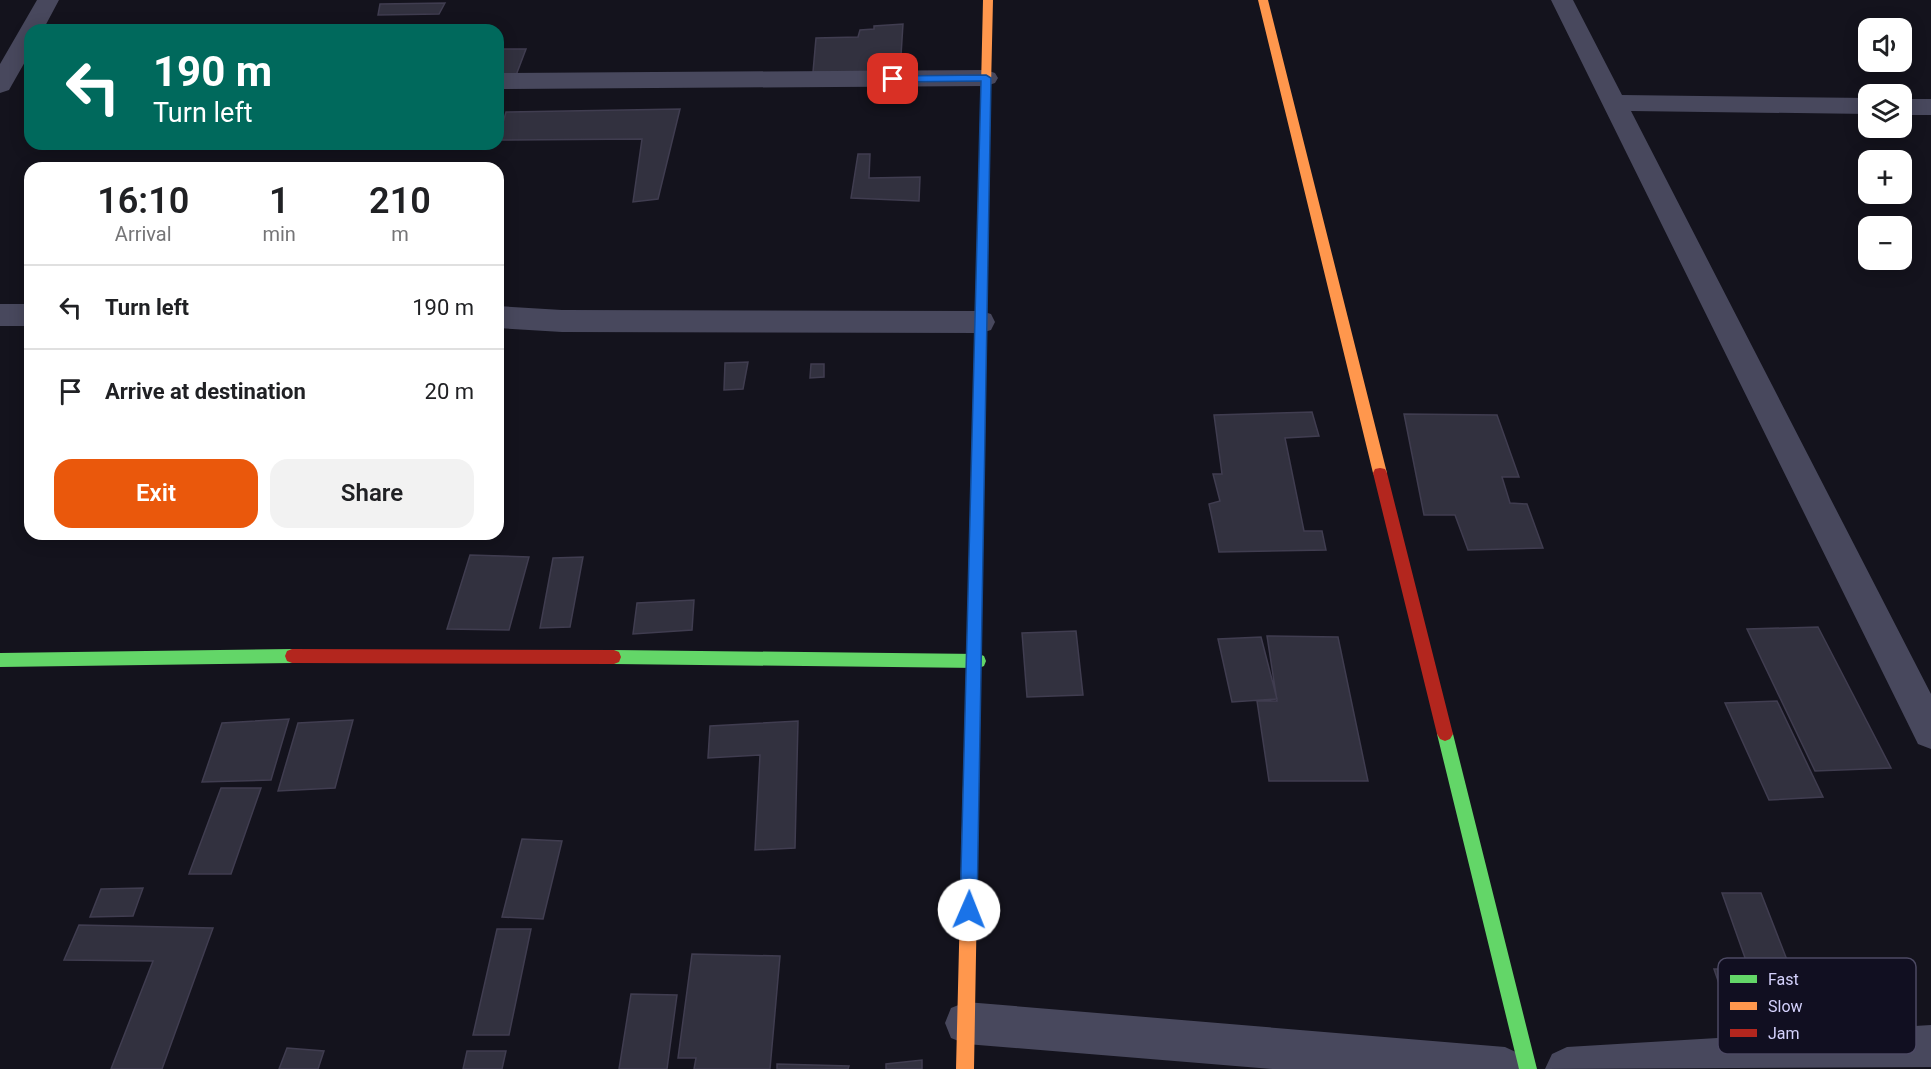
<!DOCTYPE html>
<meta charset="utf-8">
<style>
:root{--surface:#fff;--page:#f2f2f2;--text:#202124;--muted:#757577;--line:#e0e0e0;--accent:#ea580c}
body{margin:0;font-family:Roboto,sans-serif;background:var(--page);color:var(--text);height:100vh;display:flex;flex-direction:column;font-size:22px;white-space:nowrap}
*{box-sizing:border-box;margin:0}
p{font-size:20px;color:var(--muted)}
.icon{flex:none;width:33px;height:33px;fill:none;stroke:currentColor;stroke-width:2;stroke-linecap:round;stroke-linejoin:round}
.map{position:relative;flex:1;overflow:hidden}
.side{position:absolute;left:24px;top:162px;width:480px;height:378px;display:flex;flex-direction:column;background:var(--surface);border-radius:18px;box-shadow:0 3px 15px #0003}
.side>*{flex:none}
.banner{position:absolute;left:24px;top:24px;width:480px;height:126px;border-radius:18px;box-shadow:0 3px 15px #0003;background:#00695c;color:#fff;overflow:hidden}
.fabs{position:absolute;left:1858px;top:18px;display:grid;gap:12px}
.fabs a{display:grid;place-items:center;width:54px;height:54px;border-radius:12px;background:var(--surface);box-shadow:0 3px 15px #0003;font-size:30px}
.pin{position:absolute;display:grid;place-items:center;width:51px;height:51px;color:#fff;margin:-26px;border-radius:12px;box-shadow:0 3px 9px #0006}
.me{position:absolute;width:66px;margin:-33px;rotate:1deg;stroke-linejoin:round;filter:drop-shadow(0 0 4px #0008)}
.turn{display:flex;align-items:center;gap:21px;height:126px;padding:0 30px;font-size:27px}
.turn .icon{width:78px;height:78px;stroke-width:2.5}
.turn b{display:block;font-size:42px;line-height:51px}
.eta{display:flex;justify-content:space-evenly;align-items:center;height:102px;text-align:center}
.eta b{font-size:36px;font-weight:600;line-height:42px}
.action{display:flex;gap:12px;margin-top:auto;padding:12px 30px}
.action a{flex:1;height:69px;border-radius:18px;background:var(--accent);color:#fff;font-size:24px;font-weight:600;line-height:69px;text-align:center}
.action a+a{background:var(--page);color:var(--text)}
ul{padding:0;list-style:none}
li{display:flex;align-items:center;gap:18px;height:84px;padding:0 30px;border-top:2px solid var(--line)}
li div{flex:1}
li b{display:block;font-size:22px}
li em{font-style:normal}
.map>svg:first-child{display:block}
.building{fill:#32313f;stroke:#403d50;stroke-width:1.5}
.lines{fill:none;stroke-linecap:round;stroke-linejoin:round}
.street{fill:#48485d;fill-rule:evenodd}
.fast{fill:#63d668;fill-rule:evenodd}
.slow{fill:#ff974d;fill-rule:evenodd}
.jam{fill:#b3261e;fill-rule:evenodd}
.route{fill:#1a73e8;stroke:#114b97;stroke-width:1.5}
.key{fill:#110f21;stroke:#4c4963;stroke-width:1.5}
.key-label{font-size:16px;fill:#d4d1fc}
</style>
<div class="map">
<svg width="1931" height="1069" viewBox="0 0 1931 1069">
<rect width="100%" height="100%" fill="#14131d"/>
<path class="building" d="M445,3L439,14L378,15L380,4Z
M903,24L900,71L813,72L816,38L858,37L860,30L874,29V26Z
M498,49H526L515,78H498Z
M680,109L658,199L633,202L642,139L498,140L506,112Z
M858,154H870L869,178L920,177L919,201L851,198Z
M748,362L743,389L724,390L725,363Z
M811,364H824V377L810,378Z
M1312,412L1319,436L1285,438L1304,531H1322L1326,550L1219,552L1209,504L1220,501L1213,474H1222L1214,415Z
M1404,414L1497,415L1519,477H1502L1510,503L1527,504L1543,548L1468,550L1455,515H1424Z
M470,555L529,557L509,630L447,629Z
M583,557L570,627L540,628L553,558Z
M694,600L692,630L633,634L637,603Z
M1818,627L1891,768L1815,771L1747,629Z
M1076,631L1083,695L1027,697L1022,633Z
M1267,636L1338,637L1368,781H1269L1257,701H1277Z
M1261,637L1277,699L1232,702L1218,639Z
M1777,701L1823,797L1769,800L1725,703Z
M289,719L271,780L202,782L222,723Z
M353,720L335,788L278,791L298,723Z
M798,721L795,848L755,850L760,755L708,758L710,726Z
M221,788H261L231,874H189Z
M522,839L562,841L543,919L502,917Z
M143,888L133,916L90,917L101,889Z
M1722,893H1761L1803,1001H1725L1714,969H1749Z
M79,925L213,928L162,1069H111L153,961L64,960Z
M497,929H531L509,1035H473Z
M692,954L780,956L770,1069H694L696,1058H678Z
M631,994L677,995L667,1069H619Z
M287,1048L324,1051L318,1069H279Z
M467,1051H506L502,1069H463Z
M922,1060V1069H886V1064Z
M777,1064L849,1066L848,1069H777Z"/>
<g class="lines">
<path class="street" d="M37,0H59L43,30H30V53L9,90L0,93V64Z
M1551,0H1573L1622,95L1869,98V114L1631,111L1931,694V749L1918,744Z
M986,70L995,73L998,78L995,83L986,86L498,89V73Z
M1902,99H1931V115H1902Z
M0,304H30V326H0Z
M498,306L562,310L981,311L991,314L995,322L991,330L981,333L562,332L498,328Z
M966,1002L1505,1047L1520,1054L1527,1069H1272L966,1044L951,1038L945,1023L951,1008Z
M1931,1025V1067L1545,1069L1552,1054L1567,1047Z"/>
<path class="fast" d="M985,127L990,130L982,594L980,598L975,600L970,598L968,594L980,130Z
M292,649L297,651L299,656L297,661L292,663L0,667V653Z
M614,650L979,654L984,656L986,661L984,666L979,668L614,664L609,662L607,657L609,652Z
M1445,727L1450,729L1453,734L1537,1069H1519L1437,734L1440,729Z"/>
<path class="slow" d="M983,0H993L990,130L985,133L980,130Z
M1258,0H1268L1387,473L1385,477H1375L1373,473Z
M971,777L976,780L979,785L974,1069H956L963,785L966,780Z"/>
<path class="jam" d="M1380,468L1385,469L1387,473L1453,734L1450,739L1445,741L1440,739L1437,734L1373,473L1375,469Z
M975,588L980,590L982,594L979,785L976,790L971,793L966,790L963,785L968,594L970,590Z
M292,649L614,650L619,652L621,657L619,662L614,664L292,663L287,661L285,656L287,651Z"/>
</g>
<path class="route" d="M986,75L991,78L977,910L974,916L969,918L963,916L960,910L981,81L893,82L888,79L893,76Z"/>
<rect x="1718" y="958" width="198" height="96" rx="9" class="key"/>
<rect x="1730" y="975" width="27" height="8" fill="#63d668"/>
<rect x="1730" y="1002" width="27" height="8" fill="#ff974d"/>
<rect x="1730" y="1029" width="27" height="8" fill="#b3261e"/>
<g class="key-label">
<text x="1768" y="985">Fast</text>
<text x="1768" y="1012">Slow</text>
<text x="1768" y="1039">Jam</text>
</g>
</svg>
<div class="fabs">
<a><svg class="icon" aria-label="sound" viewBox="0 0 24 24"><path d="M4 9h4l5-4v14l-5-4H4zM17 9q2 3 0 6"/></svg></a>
<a><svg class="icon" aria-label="layers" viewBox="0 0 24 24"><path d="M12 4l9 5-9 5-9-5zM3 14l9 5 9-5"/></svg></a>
<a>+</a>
<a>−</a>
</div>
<div class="pin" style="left:893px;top:79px;background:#d93025"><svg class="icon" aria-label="arrive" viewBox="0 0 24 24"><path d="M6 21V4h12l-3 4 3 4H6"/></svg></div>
<svg class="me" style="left:969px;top:910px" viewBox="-20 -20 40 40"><circle r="19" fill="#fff"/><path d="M0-13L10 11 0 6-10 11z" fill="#1a73e8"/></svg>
<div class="banner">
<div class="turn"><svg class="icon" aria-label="left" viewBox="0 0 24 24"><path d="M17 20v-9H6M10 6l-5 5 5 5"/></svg><div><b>190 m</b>Turn left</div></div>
</div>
<section class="side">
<div class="eta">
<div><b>16:10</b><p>Arrival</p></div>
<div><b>1</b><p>min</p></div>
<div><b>210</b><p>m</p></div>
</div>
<ul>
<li><svg class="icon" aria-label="left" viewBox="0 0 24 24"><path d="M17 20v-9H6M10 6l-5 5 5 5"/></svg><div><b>Turn left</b></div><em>190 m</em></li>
<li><svg class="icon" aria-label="arrive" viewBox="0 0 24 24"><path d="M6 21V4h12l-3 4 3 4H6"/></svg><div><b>Arrive at destination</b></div><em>20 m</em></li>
</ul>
<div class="action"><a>Exit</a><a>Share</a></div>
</section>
</div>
